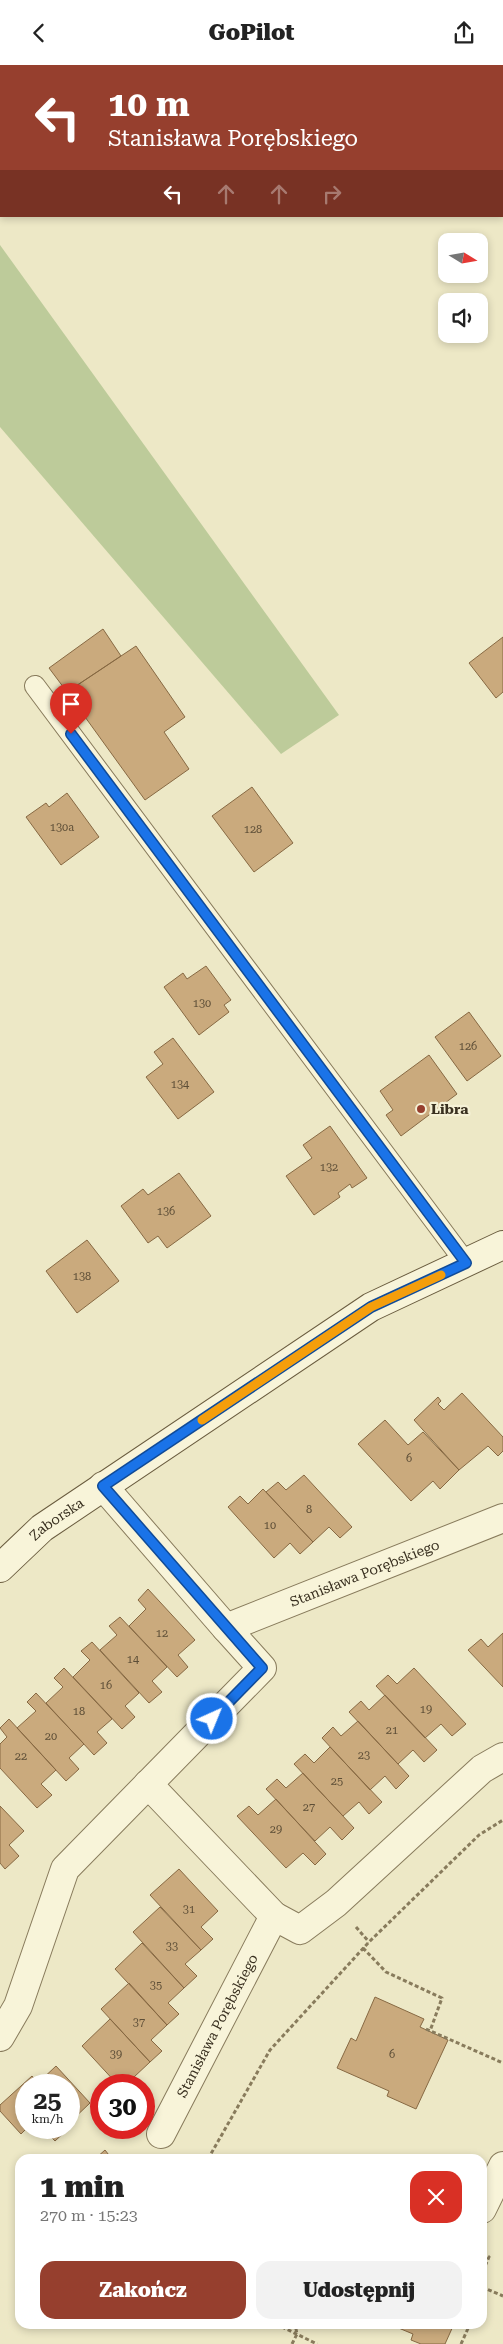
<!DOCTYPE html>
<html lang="pl">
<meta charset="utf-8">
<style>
:root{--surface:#fff;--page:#f2f2f2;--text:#222;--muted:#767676;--accent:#963f2e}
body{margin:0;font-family:"Roboto Serif",serif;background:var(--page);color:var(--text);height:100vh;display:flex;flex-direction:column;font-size:19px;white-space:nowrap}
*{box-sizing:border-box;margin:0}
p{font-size:16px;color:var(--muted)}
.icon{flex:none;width:28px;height:28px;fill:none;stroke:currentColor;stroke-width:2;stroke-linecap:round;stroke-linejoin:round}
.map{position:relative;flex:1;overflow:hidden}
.sheet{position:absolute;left:15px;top:2089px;width:472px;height:175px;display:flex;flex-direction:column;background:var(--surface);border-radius:15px;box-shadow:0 2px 8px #0003}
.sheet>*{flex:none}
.banner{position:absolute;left:0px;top:0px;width:504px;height:152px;box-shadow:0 2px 8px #0003;background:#963f2e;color:#fff;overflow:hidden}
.needle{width:32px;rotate:101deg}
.fabs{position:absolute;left:438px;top:168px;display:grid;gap:10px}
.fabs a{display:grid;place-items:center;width:50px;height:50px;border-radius:10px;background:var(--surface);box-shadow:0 2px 8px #0003;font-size:25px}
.speed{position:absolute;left:15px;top:2009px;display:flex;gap:10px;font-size:25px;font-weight:700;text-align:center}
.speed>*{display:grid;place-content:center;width:65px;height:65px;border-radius:50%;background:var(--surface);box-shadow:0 2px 8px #0003;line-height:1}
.speed small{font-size:12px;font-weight:400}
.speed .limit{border:8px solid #d22;background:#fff;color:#111}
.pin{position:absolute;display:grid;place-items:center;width:42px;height:42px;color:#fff;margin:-51px -21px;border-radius:50% 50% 50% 0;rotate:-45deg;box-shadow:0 0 5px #0007}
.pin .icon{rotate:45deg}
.me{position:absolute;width:55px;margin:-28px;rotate:44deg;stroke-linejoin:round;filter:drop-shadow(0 0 4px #0008)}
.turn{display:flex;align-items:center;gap:18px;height:105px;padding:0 25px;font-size:22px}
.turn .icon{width:65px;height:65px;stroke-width:2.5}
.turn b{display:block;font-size:35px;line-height:42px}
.lanes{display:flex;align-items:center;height:48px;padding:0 25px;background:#0003;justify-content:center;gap:25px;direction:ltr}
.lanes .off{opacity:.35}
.round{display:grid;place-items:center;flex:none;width:52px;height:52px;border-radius:15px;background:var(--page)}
.headline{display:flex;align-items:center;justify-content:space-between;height:85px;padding:0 25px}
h1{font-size:30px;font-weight:800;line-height:38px}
.button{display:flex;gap:10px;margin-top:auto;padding:10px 25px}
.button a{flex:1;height:58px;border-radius:15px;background:var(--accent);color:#fff;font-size:20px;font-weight:800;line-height:58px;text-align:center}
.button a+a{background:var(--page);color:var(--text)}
header{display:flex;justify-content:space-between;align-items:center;height:65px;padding:0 25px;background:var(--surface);font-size:22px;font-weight:800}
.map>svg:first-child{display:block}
.green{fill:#bdcb9a}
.building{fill:#caaa7d;stroke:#876943}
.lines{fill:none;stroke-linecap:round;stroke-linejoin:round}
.lane-casing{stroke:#887b5c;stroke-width:22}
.street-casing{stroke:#887b5c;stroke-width:30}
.secondary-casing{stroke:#6a5c3f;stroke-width:30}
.path{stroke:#887b5c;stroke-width:3;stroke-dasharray:4 2.5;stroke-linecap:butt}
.lane{stroke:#f8f4d9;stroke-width:20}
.street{stroke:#f8f4d9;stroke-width:28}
.secondary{stroke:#f8f4d9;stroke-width:28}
.route-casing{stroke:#114b97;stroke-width:12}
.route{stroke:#1a73e8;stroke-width:9}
.slow{stroke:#f59e0b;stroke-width:9}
.poi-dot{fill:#963f2e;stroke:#f5f1d6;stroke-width:2}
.labels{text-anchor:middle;stroke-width:4.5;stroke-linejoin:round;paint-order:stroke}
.number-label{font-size:11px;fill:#5d4e37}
.poi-label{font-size:14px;font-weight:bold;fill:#393020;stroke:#f5f1d6;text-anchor:start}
.street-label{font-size:14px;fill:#393020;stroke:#f5f1d6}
</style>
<header><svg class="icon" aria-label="back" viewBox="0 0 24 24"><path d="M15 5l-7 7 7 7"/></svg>GoPilot<svg class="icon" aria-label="share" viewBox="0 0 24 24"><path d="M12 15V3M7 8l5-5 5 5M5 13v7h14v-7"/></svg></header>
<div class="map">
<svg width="503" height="2279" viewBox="0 0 503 2279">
<rect width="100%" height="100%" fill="#ede8c6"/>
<path class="green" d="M0,180L339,650L281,689L0,362Z"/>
<path class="building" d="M103,564L121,591L67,627L49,603Z
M503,572V627L496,633L469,598Z
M136,581L185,652L164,667L189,704L145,735L67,627Z
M252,722L293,778L254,807L212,751Z
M67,728L99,772L61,800L26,752L46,738L49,742Z
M206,901L231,935L224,940L229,947L199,970L164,922L183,908L187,914Z
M469,947L501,991L467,1016L435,972Z
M173,973L214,1027L178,1054L146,1012L163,999L154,987Z
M429,990L457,1029L401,1071L386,1050L393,1045L380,1026Z
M330,1061L367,1113L352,1123L350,1119L338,1128L340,1132L314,1150L286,1111L312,1093L303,1080Z
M179,1108L211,1151L167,1183L158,1171L148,1178L121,1141L143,1124L148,1130Z
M87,1175L119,1216L77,1248L46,1206Z
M462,1328L503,1372V1386L498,1391L488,1381L459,1405L414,1355L438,1332L441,1336L438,1339L444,1345Z
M385,1355L408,1380L423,1367L459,1405L440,1424L433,1416L411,1436L358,1379Z
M304,1410L352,1462L340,1473L329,1462L313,1477L266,1427L278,1417L286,1425Z
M263,1424L313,1477L300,1489L290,1478L274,1493L228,1442L240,1431L248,1439Z
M148,1524L195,1575L178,1590L188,1602L177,1612L129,1561L146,1544L138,1535Z
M120,1552L167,1602L152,1616L162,1627L149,1638L100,1585L117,1570L109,1561Z
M503,1568V1622L468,1585L481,1574L488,1582Z
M92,1577L139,1628L125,1641L135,1652L122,1664L73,1612L90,1595L81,1586Z
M64,1603L112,1654L97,1667L107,1678L94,1690L46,1638L63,1622L54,1613Z
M414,1603L466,1659L452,1671L441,1659L425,1673L376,1621L388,1610L397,1619Z
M36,1628L84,1679L69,1693L79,1704L66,1716L17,1663L36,1646L27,1637Z
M385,1630L437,1685L424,1697L413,1685L398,1699L349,1647L361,1636L369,1645Z
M9,1654L56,1705L41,1719L52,1730L37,1743L0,1703V1679L7,1672L0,1663Z
M358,1656L409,1711L396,1724L385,1711L370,1725L322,1673L333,1662L341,1671Z
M330,1682L382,1737L369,1749L359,1737L343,1751L294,1699L305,1689L314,1698Z
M303,1708L354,1763L342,1775L330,1762L315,1776L266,1724L277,1714L286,1723Z
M276,1734L326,1789L315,1800L303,1788L286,1803L237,1751L249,1741L258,1750Z
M0,1741L24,1766L9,1780L19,1791L5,1804L0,1798Z
M179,1804L218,1846L201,1862L213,1874L201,1885L150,1830Z
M160,1842L201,1885L185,1899L197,1911L184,1923L133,1867Z
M142,1878L184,1923L168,1938L179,1949L167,1960L115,1904Z
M129,1918L167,1960L151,1975L162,1986L150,1997L101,1944Z
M375,1932L424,1954L420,1962L448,1975L416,2044L387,2031L389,2026L337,2003L351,1973L356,1976Z
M110,1954L150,1997L134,2012L142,2020H118L82,1981Z
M56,2001L90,2038L69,2058V2020H26L28,2062L21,2069L0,2046V2040L32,2011L38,2018Z
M42,2062H67L68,2064L55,2076Z
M105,2085L112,2094H95Z
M389,2259H454L445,2279H421L411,2275L413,2269Z"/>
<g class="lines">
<defs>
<path id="lane" d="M35,621L466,1198"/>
<g id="street">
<path d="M103,1421L226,1563"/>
<path d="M148,1719L274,1851"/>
<path id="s1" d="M0,1972L18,1941L65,1804L262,1603L226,1563L503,1453"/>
<path id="s2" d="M161,2069L274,1851L300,1865L336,1838L482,1704L503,1692"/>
<path d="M482,2144L503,2101"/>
</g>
<g id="secondary">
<path id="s3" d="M0,1503L42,1463L371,1242L503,1180"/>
</g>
</defs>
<use href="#lane" class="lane-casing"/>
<use href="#street" class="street-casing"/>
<use href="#secondary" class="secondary-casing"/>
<path class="path" d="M356,1862L369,1877
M363,1883L386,1907L442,1933L430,1966
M426,1964L503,1998
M208,2094L270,1985L369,1877L479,1770L503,1755
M482,2189L489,2192L482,2208
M482,2222L503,2231
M276,2259L317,2279
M292,2279L297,2269L295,2259
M461,2279L470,2259"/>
<use href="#lane" class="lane"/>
<use href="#street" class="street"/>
<use href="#secondary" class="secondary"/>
</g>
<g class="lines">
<defs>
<path id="route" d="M71,669L466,1198L371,1242L103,1421L262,1603L212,1654"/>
</defs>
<use href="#route" class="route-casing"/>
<use href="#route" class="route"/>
<path class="slow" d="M202,1355L371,1242L441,1210"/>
</g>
<circle class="poi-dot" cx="421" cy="1044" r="5"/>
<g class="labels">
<g class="number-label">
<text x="62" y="766">130a</text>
<text x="253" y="768">128</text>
<text x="202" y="942">130</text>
<text x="468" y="985">126</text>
<text x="180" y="1023">134</text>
<text x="329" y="1106">132</text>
<text x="166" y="1150">136</text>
<text x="82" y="1215">138</text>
<text x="409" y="1397">6</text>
<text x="309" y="1448">8</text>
<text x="270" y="1464">10</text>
<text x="162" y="1572">12</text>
<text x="133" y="1598">14</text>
<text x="106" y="1624">16</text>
<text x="426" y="1648">19</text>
<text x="79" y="1650">18</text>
<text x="392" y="1669">21</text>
<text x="51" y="1675">20</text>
<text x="364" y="1694">23</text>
<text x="21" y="1695">22</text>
<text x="337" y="1720">25</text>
<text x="309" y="1746">27</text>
<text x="276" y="1768">29</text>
<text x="189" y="1848">31</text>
<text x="172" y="1885">33</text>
<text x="156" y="1924">35</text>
<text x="139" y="1961">37</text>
<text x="116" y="1993">39</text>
<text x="392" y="1993">6</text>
</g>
<g class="poi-label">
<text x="431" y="1049">Libra</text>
</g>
<g class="street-label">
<text dy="5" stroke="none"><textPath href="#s3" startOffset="75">Zaborska</textPath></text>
<text dy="5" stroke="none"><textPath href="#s1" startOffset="665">Stanisława Porębskiego</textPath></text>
<text dy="5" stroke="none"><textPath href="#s2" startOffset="122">Stanisława Porębskiego</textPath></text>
</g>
</g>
</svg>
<div class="fabs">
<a><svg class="needle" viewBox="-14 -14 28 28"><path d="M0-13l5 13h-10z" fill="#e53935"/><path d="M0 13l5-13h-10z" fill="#767676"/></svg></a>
<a><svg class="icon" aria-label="sound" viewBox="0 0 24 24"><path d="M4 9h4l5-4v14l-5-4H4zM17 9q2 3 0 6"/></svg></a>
</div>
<div class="speed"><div>25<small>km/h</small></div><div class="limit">30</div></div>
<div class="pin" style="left:71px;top:669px;background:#d93025"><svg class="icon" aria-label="arrive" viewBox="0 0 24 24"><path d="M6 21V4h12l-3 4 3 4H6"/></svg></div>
<svg class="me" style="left:212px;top:1654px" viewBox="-20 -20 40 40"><circle r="17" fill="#1a73e8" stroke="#fff" stroke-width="3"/><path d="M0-11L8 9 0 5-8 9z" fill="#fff"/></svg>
<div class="banner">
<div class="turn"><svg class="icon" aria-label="left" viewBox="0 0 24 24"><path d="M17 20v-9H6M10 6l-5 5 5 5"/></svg><div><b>10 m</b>Stanisława Porębskiego</div></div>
<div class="lanes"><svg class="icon" aria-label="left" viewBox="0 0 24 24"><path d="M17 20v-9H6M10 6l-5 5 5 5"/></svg><svg class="icon off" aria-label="ahead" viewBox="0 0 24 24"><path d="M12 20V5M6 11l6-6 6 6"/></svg><svg class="icon off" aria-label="ahead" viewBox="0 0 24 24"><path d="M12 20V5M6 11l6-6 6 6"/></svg><svg class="icon off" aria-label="right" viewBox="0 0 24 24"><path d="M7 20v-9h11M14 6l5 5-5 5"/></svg></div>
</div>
<section class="sheet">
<div class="headline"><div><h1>1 min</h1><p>270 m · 15:23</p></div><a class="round" style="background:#d93025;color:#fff"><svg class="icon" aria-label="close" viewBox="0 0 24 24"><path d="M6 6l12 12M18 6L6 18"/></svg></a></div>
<div class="button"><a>Zakończ</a><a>Udostępnij</a></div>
</section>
</div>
